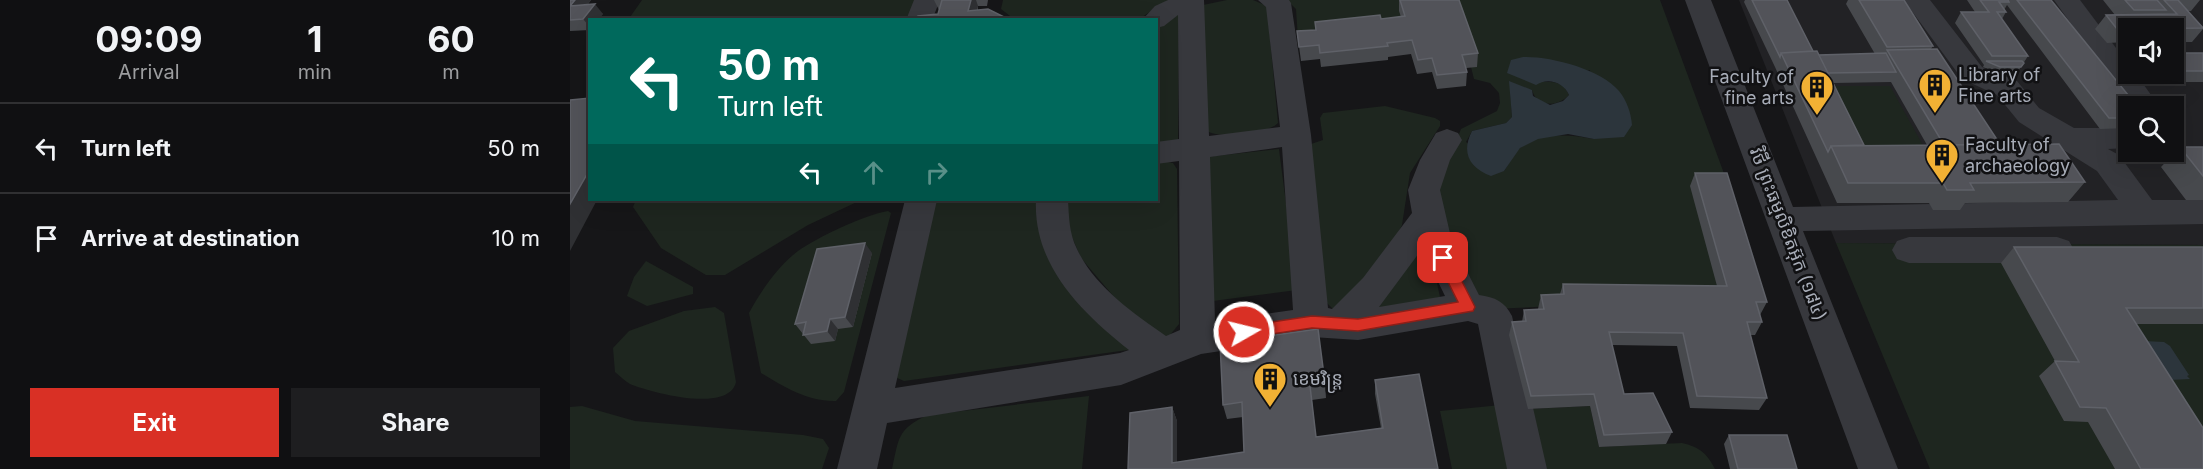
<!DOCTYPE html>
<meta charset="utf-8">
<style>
:root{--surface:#101012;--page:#1e1e20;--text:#f1f3f6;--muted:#9c9d9f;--line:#303032;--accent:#d93025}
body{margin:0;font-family:Inter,"Noto Sans Khmer",sans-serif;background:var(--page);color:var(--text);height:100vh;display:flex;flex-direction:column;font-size:22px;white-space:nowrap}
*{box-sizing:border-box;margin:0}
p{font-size:20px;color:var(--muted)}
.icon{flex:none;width:33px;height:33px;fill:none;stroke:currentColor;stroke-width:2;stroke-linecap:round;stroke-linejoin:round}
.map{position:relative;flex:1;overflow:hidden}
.panel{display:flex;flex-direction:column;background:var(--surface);width:570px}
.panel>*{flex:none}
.hud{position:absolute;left:18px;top:18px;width:570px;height:183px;border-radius:0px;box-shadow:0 6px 24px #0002,0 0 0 2px var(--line);background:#00695c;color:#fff;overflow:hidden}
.tools{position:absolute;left:1548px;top:18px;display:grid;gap:12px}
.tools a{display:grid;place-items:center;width:66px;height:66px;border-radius:0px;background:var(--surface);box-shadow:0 6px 24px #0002,0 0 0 2px var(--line);font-size:30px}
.pin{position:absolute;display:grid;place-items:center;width:51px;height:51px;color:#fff;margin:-26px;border-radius:12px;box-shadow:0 3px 9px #0006}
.me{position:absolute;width:66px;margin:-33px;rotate:82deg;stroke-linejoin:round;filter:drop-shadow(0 0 4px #0008)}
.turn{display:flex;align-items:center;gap:21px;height:126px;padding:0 30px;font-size:27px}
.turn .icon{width:78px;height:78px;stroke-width:2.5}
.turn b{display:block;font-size:42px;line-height:51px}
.lanes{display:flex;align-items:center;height:57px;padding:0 30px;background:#0003;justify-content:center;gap:30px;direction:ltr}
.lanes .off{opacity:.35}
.eta{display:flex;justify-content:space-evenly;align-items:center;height:102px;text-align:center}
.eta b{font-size:36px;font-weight:700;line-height:42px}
.primary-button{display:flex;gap:12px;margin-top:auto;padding:12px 30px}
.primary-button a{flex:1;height:69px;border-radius:0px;background:var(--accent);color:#fff;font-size:24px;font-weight:700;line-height:69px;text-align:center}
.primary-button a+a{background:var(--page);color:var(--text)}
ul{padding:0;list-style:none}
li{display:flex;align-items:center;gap:18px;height:90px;padding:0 30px;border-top:2px solid var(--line)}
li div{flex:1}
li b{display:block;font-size:22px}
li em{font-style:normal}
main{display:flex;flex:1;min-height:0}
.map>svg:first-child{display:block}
.built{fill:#222225;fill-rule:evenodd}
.green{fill:#1e261f;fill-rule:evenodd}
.water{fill:#2c353c}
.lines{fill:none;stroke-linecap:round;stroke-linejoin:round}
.minor{fill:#37383d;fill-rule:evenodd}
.wall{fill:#47494d;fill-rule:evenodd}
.shaded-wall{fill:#2f3033}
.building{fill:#525359;stroke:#5f6168;stroke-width:1.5}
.route{fill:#d93025;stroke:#8d1f18;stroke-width:1.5}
.labels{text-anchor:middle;stroke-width:5;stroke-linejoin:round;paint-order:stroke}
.poi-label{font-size:18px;fill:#a8adb8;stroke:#111113;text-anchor:start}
.street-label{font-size:18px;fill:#a8adb8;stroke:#111113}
</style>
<main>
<section class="panel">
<div class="eta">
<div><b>09:09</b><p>Arrival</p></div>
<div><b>1</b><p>min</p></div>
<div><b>60</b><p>m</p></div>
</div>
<ul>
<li><svg class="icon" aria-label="left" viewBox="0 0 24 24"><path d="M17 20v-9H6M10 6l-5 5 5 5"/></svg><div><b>Turn left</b></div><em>50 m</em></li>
<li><svg class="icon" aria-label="arrive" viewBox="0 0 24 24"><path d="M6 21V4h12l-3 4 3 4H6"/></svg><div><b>Arrive at destination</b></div><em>10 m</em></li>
</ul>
<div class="primary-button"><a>Exit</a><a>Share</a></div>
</section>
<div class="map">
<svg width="1633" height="469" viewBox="0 0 1633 469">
<rect width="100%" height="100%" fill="#161618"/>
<path class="built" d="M1169,0H1633V245L1266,243ZM1558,28H1604V74H1558ZM1558,106H1604V152H1558Z"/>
<path class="green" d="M72,0H347L337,19L58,20Z
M433,0H598L569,19H444L431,9Z
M657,0H683L697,6L708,123C698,134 649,139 637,131L633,5Z
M717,0H858L834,30L728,39L726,9Z
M868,0H1090L1159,187L1150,299L922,309L902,302L862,203L891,129L927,111L930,103L929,93L920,83L904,79L901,67L907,66ZM1020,70L1024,139C1002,135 969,131 950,148C943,153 939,165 934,171L896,142L902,131L936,123L942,117L940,88L962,90C967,108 988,107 999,95C994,82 983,81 970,82Z
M609,12L608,142L587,145V29Z
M1254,86H1320L1360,158L1290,159Z
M815,106L865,118L870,121V126L840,173L832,225L817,255L764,310L756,302L738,145L753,140L750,118L753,113Z
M709,149L727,290L643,301L636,157Z
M593,161L603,163L607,169L609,324L600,335L591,338L562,318L511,258L495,221V200H586L587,162Z
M66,200H291L238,225L155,275H136L91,248L63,207Z
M360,200H472L474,235L565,349L334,381L325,377L326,339Z
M318,211L321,213L274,392L266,401C238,402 214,387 191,373L179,313C191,291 207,267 228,251C248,237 294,215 318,211Z
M858,241L870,297L800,314Z
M1266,243L1633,245V469H1360Z
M76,261L123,287V294L77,306L57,296L64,277Z
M145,307L154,313L166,382C159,414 79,392 60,384C55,381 50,376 45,372L43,348L59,331L114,311Z
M519,396L512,469H322C329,438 327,429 358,415Z
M931,405L946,469H882L870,411Z
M12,406L65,421L233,435L253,439L259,448L252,469H0V407Z
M1020,406L1029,447L1112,443C1129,447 1137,453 1145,469H973L958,409Z"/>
<path class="water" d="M953,57C980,56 1031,69 1049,91C1057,101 1061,113 1062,125L1054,137L1024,139L998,134L968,139L950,148L934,171L921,176C899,168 891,152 902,131L936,123L942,117L939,81L962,90L963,96L980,105L993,101L999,95C994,82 977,77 966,85L937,73L941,60Z
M1574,341L1594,342L1600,346L1619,375L1617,376L1620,379L1599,380Z"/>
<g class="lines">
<path class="minor" d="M344,0H370L362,20H336Z
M598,0H634L639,136L710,127L696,7L688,0H719L721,3L741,135L758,308L762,309L793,278L842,213L838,190L850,160L866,133L877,129L888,133L892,140L880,160L870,190L882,242L909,295C925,297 935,302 942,316L977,469H937L908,324L898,321L788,340L742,337L631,354L551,385L317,423L307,469H267L335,200H367L325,388L550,353L559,350C511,312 463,265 466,200H498C499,217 499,233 507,249C524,286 563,313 596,336L610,330L609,161L586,164V142L609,139L608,15L594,26L586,28V20H572L585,6ZM712,147L723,310L645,321L640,157ZM852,249L875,296L809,307Z
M1115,0H1141L1223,207L1548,200L1527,171L1449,122L1427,95L1392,79L1341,10L1331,0H1360L1412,67L1447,81L1469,108L1504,128H1558V148L1538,149L1549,155L1582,200H1633V224L1233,231L1328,469H1288Z
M1484,0H1510L1558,64V74H1566L1589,106H1560Z
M1339,237H1487L1499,241L1504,250L1499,259L1487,263H1339L1327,259L1322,250L1327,241Z"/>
</g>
<path class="wall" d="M0,0H21L18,4L33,14L20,20V30L0,31Z
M364,0H418L417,6H408V10L438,20H342L368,14L369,10Z
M829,0H889L908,53L907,67L896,68L897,72L896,86L867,89L862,72L847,74L841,54L818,57V60L751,67L750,59L731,61L727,31L746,30L745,22L811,19L831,17L829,11Z
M1175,0H1217L1243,51L1249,55L1305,54L1276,4L1278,0H1334L1363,46L1361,49L1430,144L1515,182L1498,202L1395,203L1390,210H1363L1359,203H1267L1205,67L1174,2ZM1321,82L1357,145H1294L1263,83Z
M1397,0H1481L1558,106V128L1530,129L1437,5L1434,10L1436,12L1432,19L1458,56L1447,73H1427L1413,67L1414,65L1385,23L1391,12H1405Z
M1533,0H1630L1621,11H1618L1633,27V29L1622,42H1604V28H1558V42L1537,43L1525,29L1536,15H1545Z
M1604,53H1633V82H1568L1561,74H1604Z
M1558,58V70L1554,64Z
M1610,147H1633V200H1616L1591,167Z
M1125,173L1197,302L1190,315L1192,322L1185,335H1180L1197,398L1189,410L1120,408L1107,346L1042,345L1054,394L1102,432L1096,444L1029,447L1020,406L958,409L939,335L942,322H952L954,310L968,309L971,295L990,294L993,284L1147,286L1120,186Z
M1444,247H1633V324H1566L1633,469H1545L1518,422L1494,421L1469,376L1485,361L1431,263Z
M302,253L283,327L268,329L265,341L241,344L225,324Z
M650,343L755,383L756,398L742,400L746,437L811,428L805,394V380L868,469H558L602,407L607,421V462L674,452L673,417L657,419L653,405Z
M1159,435L1227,469H1160L1154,444Z"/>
<path class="shaded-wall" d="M5,0H21L9,16L0,6Z
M401,0H406L408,6L405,20L398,11Z
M25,4L33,14L29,20H20V27L13,19Z
M20,169V200H27L0,251V204Z
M295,243L302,253L283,327L275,317Z
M260,319L268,329L265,341L257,331Z
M602,407L607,421V469L602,463Z"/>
<path class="building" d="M0,0H5L0,6L25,4L13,19L0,20Z
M372,0H401L398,11L418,9L438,19L342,20L348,16L368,14Z
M830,0H889L908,53L892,55L897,72L867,75L862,58L848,60L842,40L817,43L818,46L750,53L749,45L729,47L727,31L746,30L745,22L810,15L811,19L835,16Z
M1182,0H1217L1243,51L1211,53L1210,57Z
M1289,0H1334L1363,46L1317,47Z
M1410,0H1438L1439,2H1429L1436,12H1427L1458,56H1422L1391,12H1419Z
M1447,0H1481L1567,106H1558V118H1539Z
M1555,0H1587L1596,10H1564Z
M1594,0H1608L1633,28L1547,29L1536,15L1607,14Z
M1367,49L1430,144L1374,145L1317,50Z
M1247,51L1294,145L1261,146L1258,152L1211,53Z
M1316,53L1326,72L1258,73L1249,55Z
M1604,53H1633V71H1604Z
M1416,61H1452L1454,63L1451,67H1430Z
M20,98V169L0,204V100Z
M1489,144L1515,182L1400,183L1404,190H1377L1373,183H1278L1261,146Z
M1610,147H1633V176Z
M1125,173H1157L1197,302H1186L1192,322H1177L1197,398L1127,396L1113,333L1039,332L1054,394L1083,393L1102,432L1034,435L1024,394L961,396L942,322L956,321L954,310L974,309L971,295L994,294L993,284L1157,286Z
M295,243L275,317L260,319L257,331L233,335L236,322L225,324L247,249Z
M1444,247H1633V308H1556L1633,428V469H1571L1536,408L1510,407L1485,361L1509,362Z
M748,329L755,383L740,386L746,437L813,428L805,380L849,374L868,469H558L560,413L602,407V463L674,452L672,402L653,405L650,343Z
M1159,435H1217L1227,469H1168Z"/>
<path class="route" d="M873,253L878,254L903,303L905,307L903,311L788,331L742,328L674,338L668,336L666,332L668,328L674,326L742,316L788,319L888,302L866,258Z"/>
<defs>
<symbol id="building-pin" viewBox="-11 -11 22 30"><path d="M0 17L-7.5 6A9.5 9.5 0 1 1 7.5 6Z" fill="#f2b134" stroke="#111113"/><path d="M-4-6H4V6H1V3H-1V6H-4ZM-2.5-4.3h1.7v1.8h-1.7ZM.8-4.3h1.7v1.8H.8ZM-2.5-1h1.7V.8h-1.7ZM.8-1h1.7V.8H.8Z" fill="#111"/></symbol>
</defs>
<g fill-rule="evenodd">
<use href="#building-pin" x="1346" y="66" width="38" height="52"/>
<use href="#building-pin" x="1228" y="68" width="38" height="52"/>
<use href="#building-pin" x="1353" y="136" width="38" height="52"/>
<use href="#building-pin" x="681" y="360" width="38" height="52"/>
</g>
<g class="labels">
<g class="poi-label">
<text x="1388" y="81">Library of<tspan x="1388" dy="21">Fine arts</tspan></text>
<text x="1224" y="83" text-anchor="end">Faculty of<tspan x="1224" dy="21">fine arts</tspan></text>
<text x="1395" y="151">Faculty of<tspan x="1395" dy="21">archaeology</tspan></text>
<text x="723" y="385">ខេមរិន្រ្ត</text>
</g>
<g class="street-label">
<text transform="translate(1218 234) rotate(69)" y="6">វិថី ព្រះធម្មលិខិតអ៊ុក (១៨៤)</text>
</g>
</g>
</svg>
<div class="tools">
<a><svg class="icon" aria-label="sound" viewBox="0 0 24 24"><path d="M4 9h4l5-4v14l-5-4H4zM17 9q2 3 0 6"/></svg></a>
<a><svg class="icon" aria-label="search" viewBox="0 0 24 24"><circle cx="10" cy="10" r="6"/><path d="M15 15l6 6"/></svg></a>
</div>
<div class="pin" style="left:873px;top:258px;background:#d93025"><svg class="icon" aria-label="arrive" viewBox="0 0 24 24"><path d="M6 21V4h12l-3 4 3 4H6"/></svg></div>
<svg class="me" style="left:674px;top:332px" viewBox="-20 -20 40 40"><circle r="17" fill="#d93025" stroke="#fff" stroke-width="3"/><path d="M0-11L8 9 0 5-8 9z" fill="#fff"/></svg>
<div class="hud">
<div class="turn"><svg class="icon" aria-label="left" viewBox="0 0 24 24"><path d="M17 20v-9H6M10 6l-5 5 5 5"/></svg><div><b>50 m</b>Turn left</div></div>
<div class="lanes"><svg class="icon" aria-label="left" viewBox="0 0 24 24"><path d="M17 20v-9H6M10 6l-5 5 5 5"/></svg><svg class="icon off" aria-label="ahead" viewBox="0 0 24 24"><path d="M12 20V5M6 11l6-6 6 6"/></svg><svg class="icon off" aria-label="right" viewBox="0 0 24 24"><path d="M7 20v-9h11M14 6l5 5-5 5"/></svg></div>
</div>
</div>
</main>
